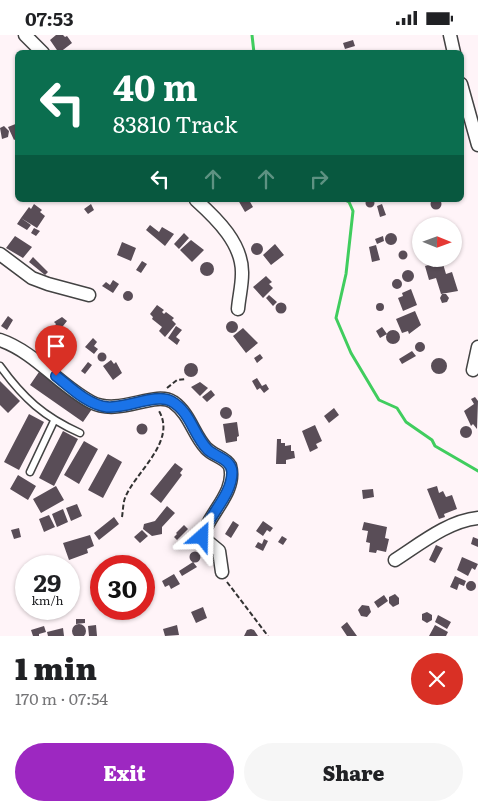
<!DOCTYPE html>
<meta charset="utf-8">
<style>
:root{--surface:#fff;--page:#f6f6f6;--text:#202124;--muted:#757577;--accent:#9d28c1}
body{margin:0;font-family:Literata,serif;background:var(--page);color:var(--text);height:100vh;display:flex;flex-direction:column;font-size:19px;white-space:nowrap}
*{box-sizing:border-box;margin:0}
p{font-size:16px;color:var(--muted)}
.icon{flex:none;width:28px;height:28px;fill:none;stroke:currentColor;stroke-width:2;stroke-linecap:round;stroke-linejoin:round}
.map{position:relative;height:601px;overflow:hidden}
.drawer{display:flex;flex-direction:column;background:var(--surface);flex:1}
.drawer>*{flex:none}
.top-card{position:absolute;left:15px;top:15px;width:449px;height:152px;border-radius:8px;box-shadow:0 1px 4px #0004;background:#0b6e4f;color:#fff;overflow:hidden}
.needle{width:32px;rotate:91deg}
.buttons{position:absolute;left:412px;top:182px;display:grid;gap:10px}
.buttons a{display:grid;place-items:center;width:50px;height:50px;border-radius:50%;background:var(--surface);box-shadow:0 1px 4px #0004;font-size:25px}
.speed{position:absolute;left:15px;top:520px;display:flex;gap:10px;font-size:25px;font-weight:700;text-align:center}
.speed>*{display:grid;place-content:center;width:65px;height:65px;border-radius:50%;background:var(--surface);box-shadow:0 1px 4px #0004;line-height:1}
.speed small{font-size:12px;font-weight:400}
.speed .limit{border:8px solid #d22;background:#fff;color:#111}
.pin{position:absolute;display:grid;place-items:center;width:42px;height:42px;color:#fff;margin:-51px -21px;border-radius:50% 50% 50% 0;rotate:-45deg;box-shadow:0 0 5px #0007}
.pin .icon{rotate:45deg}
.me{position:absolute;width:55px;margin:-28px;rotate:25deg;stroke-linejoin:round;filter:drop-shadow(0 0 4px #0008)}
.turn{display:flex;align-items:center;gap:18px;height:105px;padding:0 15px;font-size:22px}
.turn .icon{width:65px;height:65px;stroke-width:2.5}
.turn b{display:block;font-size:35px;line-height:42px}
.lanes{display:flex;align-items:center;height:48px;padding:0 15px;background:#0003;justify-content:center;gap:25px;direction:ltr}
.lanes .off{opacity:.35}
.round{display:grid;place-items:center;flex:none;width:52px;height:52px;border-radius:26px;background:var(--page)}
.overview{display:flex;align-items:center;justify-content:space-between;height:85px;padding:0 15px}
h1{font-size:30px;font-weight:800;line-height:38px}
.cta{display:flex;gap:10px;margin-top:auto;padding:10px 15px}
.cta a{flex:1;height:58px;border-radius:30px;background:var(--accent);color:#fff;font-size:20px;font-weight:800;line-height:58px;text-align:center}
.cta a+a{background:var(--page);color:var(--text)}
.status{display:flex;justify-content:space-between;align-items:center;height:35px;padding:0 25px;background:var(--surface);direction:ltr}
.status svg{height:14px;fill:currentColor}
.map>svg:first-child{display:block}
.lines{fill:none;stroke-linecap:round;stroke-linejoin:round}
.stream{stroke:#40cd5e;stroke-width:3}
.building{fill:#594d57}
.lane-casing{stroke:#434343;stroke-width:9}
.street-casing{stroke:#434343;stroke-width:15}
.path{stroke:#323232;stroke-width:2;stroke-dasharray:5 2.5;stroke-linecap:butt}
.lane{stroke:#fff;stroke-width:6}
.street{stroke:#fff;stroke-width:12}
.route-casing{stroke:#114b97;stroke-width:12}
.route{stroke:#1a73e8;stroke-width:9}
</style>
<div class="status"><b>07:53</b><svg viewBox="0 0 49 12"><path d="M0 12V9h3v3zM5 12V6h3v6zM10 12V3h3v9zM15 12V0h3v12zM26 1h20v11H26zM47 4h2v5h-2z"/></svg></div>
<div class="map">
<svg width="478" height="601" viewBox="0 0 478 601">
<rect width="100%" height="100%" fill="#fff4f8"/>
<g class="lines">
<path class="stream" d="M252,0L254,18
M345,165L349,167L353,176L346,239L336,283L351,318L379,365L397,373L406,387L432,405L435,411L478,436"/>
</g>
<path class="building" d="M56,0H63L65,2L67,1L72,8L59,18L50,5Z
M353,5L355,11L345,14L343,8Z
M18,88V103L14,105L8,92Z
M4,91L9,96L8,102L2,104L0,93Z
M430.5 169a5.5 5.5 0 1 1 11 0a5.5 5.5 0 1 1-11 0Z
M365.5 168a4.5 4.5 0 1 1 9 0a4.5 4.5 0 1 1-9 0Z
M238,165H249L253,172L245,177Z
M34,169L42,175L40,177L45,181L37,193L21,183L29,172L31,174Z
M91,169L94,175L88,179L84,174Z
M382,169L386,180L380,182L377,171Z
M21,183L31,190L27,195L17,189Z
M150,190L159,197L162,192L174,199L165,211L146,195Z
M34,193L40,196L36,201L31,198Z
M184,198L189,203L179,214L174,209Z
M385 204a6 6 0 1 1 12 0a6 6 0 1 1-12 0Z
M15,201L32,212L23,223L6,213Z
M383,201L384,206L377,209L375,204Z
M191,205L204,215L192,227L180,215Z
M122,207L136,213L131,226L117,220Z
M251 214a6 6 0 1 1 12 0a6 6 0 1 1-12 0Z
M275,209L284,220L271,230L263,220Z
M376,210L380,225L372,227L369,212Z
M398.5 220a4.5 4.5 0 1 1 9 0a4.5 4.5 0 1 1-9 0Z
M33,222L48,237L45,240L29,227Z
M142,226L147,229L141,238L136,235Z
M200 234a7 7 0 1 1 14 0a7 7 0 1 1-14 0Z
M432,229L433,232L443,229L446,239L452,237L458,256L441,259L436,243L429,245L425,231Z
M402 241a6 6 0 1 1 12 0a6 6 0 1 1-12 0Z
M266,241L272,247L269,249L273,253L263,263L253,252Z
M392 249a5 5 0 1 1 10 0a5 5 0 1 1-10 0Z
M113,245L119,249L113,258L102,251L106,247L110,250Z
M411,254L417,270L403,276L398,263L403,261L402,258Z
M123 261a5 5 0 1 1 10 0a5 5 0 1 1-10 0Z
M442,259H446L449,263L447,267L442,268L440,263Z
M269,260L277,267L273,271L266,263Z
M275.5 273a5.5 5.5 0 1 1 11 0a5.5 5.5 0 1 1-11 0Z
M376 272a4 4 0 1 1 8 0a4 4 0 1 1-8 0Z
M157,270L164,275L162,277L164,279L166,277L174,283L172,285L176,289L165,302L159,296L162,292L152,284L153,282L150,279Z
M415,276L421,290L409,299L408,296L402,298L396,284Z
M8,281L13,285L7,295L1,291Z
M62,282L67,286L59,296L54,292L56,289L54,287Z
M226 292a6 6 0 1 1 12 0a6 6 0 1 1-12 0Z
M176,291L182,295L176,302L180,305L177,310L168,303Z
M382,292L387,299L380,303L376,296Z
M243,293L258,308L246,318L233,301Z
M386 302a7 7 0 1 1 14 0a7 7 0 1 1-14 0Z
M93,303L97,307L94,311L98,314L94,319L85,312Z
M415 312a5 5 0 1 1 10 0a5 5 0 1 1-10 0Z
M48,308L66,321L57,334L36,319L41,311L44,313Z
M412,316L416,321L402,329L399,324Z
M97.5 322a4.5 4.5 0 1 1 9 0a4.5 4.5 0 1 1-9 0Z
M260,319L263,323L257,328L254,323Z
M431 331a8 8 0 1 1 16 0a8 8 0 1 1-16 0Z
M111,325L114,329L116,327L122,338L113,345L103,331Z
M88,327L92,330L85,339L81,336Z
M184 335a7 7 0 1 1 14 0a7 7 0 1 1-14 0Z
M39,337L92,374L83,387L30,350Z
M257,343L262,351L266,349L269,354L264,358L260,353L257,355L252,346Z
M0,346L20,366L8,378L0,370Z
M200,347L208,353L200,361L191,352Z
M211,355L215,360L207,367L202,362Z
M475,362L478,366L477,394L473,389L471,391L464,376L474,369L471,364Z
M220 378a6 6 0 1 1 12 0a6 6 0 1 1-12 0Z
M334,373L339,380L329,388L324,381Z
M29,379L44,387L19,435L4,427Z
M237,387L239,401L237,402V406L226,408L223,389Z
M136.5 394a5.5 5.5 0 1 1 11 0a5.5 5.5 0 1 1-11 0Z
M315,390L322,406L316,409L318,413L310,417L302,396Z
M460 397a6 6 0 1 1 12 0a6 6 0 1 1-12 0Z
M63,396L78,404L54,451L39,443Z
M277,404H281V408H285V411L291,410V416H294L295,423L286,425V429H276Z
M84,406L98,414L79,449L64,440Z
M108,419L122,427L103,463L88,455Z
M175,428L183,434L180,438L182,440L161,468L150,459Z
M18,440L36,451L28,465L10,454Z
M56,451L64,465L41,478L33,464Z
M437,451L439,458L443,456L446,462L452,460L457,474L444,479L445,482L439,484L427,454Z
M373,454L374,462L363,464L362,455Z
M77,469L82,481L71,486L66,473Z
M167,471L175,478L162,492V499L152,501L143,494L144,489L155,486Z
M63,474L68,487L57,492L52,479Z
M49,480L55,492L44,497L39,484Z
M114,482L119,489L99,505L94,498Z
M233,486L239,490L231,503L225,499Z
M263,486L273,493L270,497L267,495L263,501L256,496Z
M364,487L387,492L385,503L389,504L386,517L377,515L376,518L369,517L370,508L366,507L368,496L362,495Z
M184,490L188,494L177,505L174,502L177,499L176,498Z
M19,493L21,502L14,504L11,495Z
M142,495L148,501L140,508L134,502Z
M90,500L94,511L87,514L88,518L69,525L63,508Z
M282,501L287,504L283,510L278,507Z
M473,502L478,504V512L471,509Z
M264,504L268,506L263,516L255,512L258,507L262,509Z
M436,510L443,513L435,528L429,525Z
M189.5 522a5.5 5.5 0 1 1 11 0a5.5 5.5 0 1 1-11 0Z
M462,522L478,529L475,535L472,533L468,541L457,535Z
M193,527L197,532L182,541L179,536Z
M174,539L180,549L171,554L169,550L165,552L162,546Z
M455,541L466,546L464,551L459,549L457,555L450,552Z
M466 551a5 5 0 1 1 10 0a5 5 0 1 1-10 0Z
M395,559L399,563V569L393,572L389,568V562Z
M384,560L388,566L378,573L374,567Z
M362,570L369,571L371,577L367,582L361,581L358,575Z
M203,572L207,583L196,588L191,577Z
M427,577L432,580V585L427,588L422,585V579Z
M438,580L451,587L447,594L435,587Z
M76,584H85V588L76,589Z
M347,587L357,601H347L341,592Z
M72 596a7 7 0 1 1 14 0a7 7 0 1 1-14 0Z
M96,590L97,601H89L88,591Z
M177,590L179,600L165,601L163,594Z
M435,590L448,597L446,601H429Z
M44,591L46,597L39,599V601H33L31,595Z
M63,593L64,601H48L47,597Z
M251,594L254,595L258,601H244L247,595Z"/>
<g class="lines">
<defs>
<path id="lane" d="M0,331C23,363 44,382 80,398
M30,437L54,386"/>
<path id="street" d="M25,0L43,18
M450,0L454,18
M461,49L478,110
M196,165C217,184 243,209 242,239C242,251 239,262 238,274
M0,219L32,243L48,249L89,260
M0,305C35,317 59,350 91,367C119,382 154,355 173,367C190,379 193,399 206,413C213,421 225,422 230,431C237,457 209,478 202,502L219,516L222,537
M473,335L478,312
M395,525C420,509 448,486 478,483"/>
</defs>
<use href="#lane" class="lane-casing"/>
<use href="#street" class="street-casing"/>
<path class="path" d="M167,353L177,345L186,344
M122,482C123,476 123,468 125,463C135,437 177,407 159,376
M227,547L268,601"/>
<use href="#lane" class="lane"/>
<use href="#street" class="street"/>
</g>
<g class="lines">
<defs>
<path id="route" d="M56,341C70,352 88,370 107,372C126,374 156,358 171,366C191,377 193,400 208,415C216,422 231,424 232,437C232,461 208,480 202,502"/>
</defs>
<use href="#route" class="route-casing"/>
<use href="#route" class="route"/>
</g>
</svg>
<div class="buttons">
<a><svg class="needle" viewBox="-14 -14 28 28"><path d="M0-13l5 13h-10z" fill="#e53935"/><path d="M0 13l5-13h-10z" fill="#757577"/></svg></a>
</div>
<div class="speed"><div>29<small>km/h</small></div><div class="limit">30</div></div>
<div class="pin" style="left:56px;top:341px;background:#d93025"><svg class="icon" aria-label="arrive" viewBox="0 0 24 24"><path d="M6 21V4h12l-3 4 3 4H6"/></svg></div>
<svg class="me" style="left:202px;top:502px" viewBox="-20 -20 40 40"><path d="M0-17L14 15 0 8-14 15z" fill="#1a73e8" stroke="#fff" stroke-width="4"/></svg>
<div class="top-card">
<div class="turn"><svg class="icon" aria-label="left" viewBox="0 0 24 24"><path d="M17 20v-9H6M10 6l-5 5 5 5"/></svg><div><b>40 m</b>83810 Track</div></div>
<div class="lanes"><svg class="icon" aria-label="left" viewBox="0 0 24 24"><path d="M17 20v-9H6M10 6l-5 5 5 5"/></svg><svg class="icon off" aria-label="ahead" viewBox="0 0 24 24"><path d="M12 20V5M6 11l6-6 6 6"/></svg><svg class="icon off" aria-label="ahead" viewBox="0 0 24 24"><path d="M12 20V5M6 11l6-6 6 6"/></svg><svg class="icon off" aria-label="right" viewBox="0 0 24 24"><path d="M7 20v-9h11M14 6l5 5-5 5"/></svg></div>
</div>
</div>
<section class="drawer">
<div class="overview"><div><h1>1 min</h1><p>170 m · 07:54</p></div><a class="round" style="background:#d93025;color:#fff"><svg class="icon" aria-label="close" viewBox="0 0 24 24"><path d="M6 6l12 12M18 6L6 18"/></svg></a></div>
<div class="cta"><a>Exit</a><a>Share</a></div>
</section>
